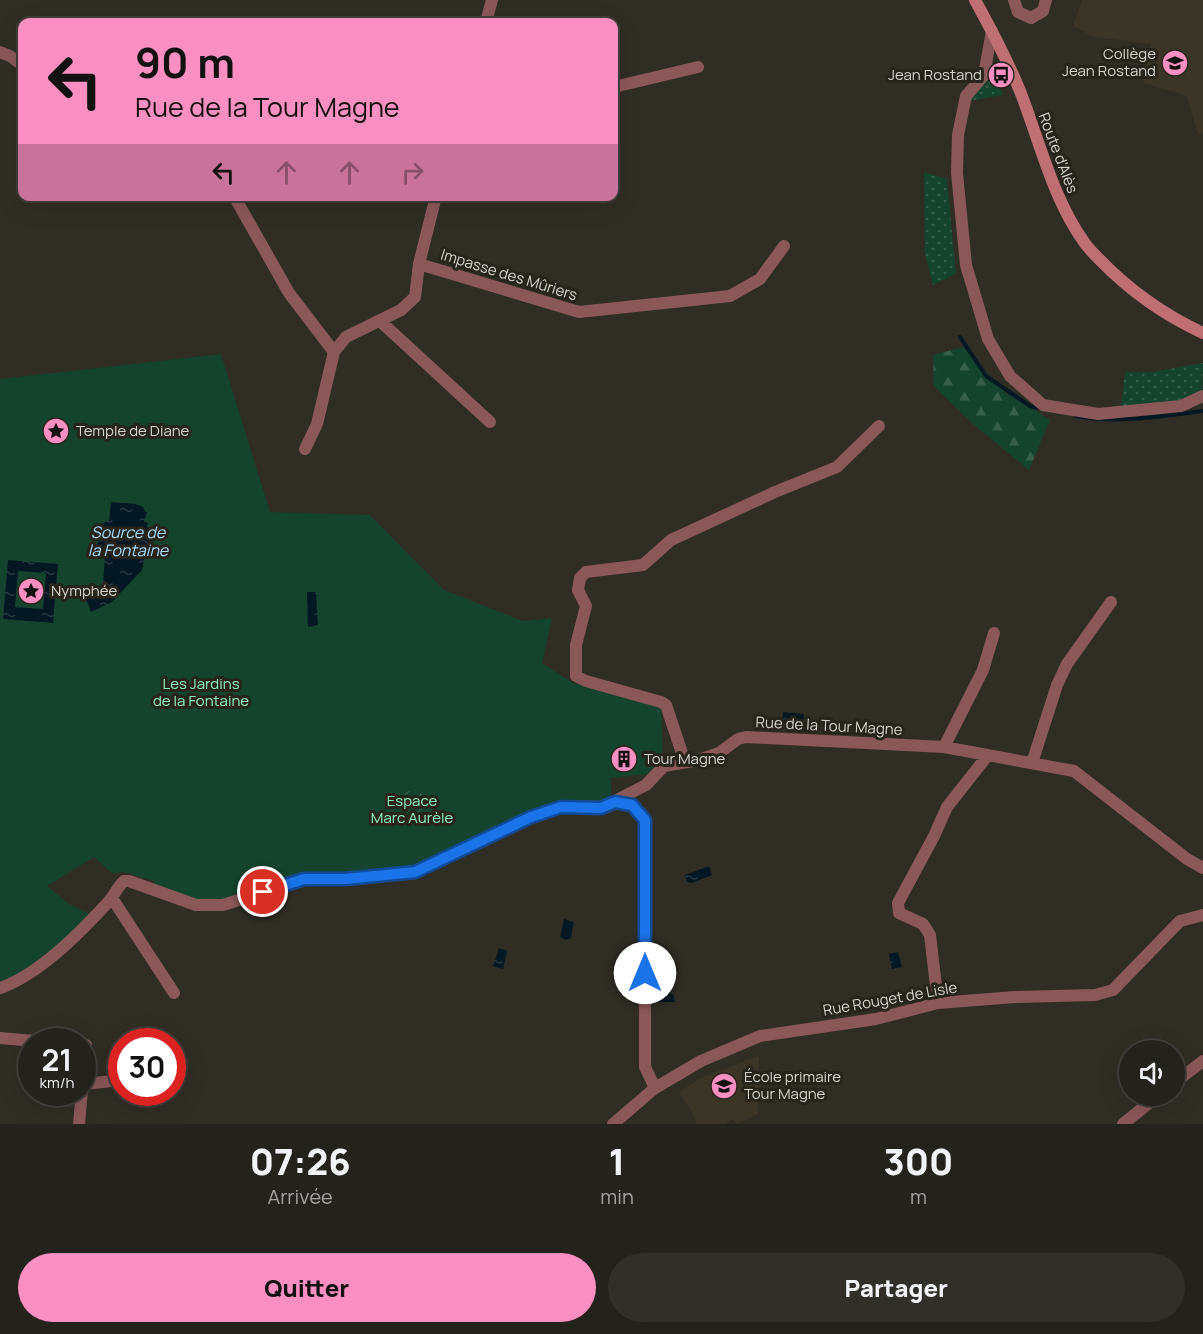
<!DOCTYPE html>
<html lang="fr">
<meta charset="utf-8">
<style>
:root{--surface:#24221c;--page:#302f29;--text:#f1f3f6;--muted:#a3a4a3;--line:#413f3b;--accent:#fc8fc1}
body{margin:0;font-family:Manrope,sans-serif;background:var(--page);color:var(--text);height:100vh;display:flex;flex-direction:column;font-size:22px;white-space:nowrap}
*{box-sizing:border-box;margin:0}
p{font-size:20px;color:var(--muted)}
.icon{flex:none;width:33px;height:33px;fill:none;stroke:currentColor;stroke-width:2;stroke-linecap:round;stroke-linejoin:round}
.map{position:relative;height:1124px;overflow:hidden}
.sheet{display:flex;flex-direction:column;background:var(--surface);flex:1}
.sheet>*{flex:none}
.hud{position:absolute;left:18px;top:18px;width:600px;height:183px;border-radius:12px;box-shadow:0 6px 24px #0002,0 0 0 2px var(--line);background:#fc8fc1;color:#111;overflow:hidden}
.tools{position:absolute;left:1119px;top:1040px;display:grid;gap:12px}
.tools a{display:grid;place-items:center;width:66px;height:66px;border-radius:50%;background:var(--surface);box-shadow:0 6px 24px #0002,0 0 0 2px var(--line);font-size:30px}
.speed{position:absolute;left:18px;top:1028px;display:flex;gap:12px;font-size:30px;font-weight:700;text-align:center}
.speed>*{display:grid;place-content:center;width:78px;height:78px;border-radius:50%;background:var(--surface);box-shadow:0 6px 24px #0002,0 0 0 2px var(--line);line-height:1}
.speed small{font-size:15px;font-weight:400}
.speed .limit{border:9px solid #d22;background:#fff;color:#111}
.pin{position:absolute;display:grid;place-items:center;width:51px;height:51px;color:#fff;margin:-26px;border:3px solid #fff;border-radius:50%;box-shadow:0 2px 6px #0007}
.me{position:absolute;width:66px;margin:-33px;rotate:0deg;stroke-linejoin:round;filter:drop-shadow(0 0 4px #0008)}
.turn{display:flex;align-items:center;gap:21px;height:126px;padding:0 18px;font-size:27px}
.turn .icon{width:78px;height:78px;stroke-width:2.5}
.turn b{display:block;font-size:42px;line-height:51px}
.lanes{display:flex;align-items:center;height:57px;padding:0 18px;background:#0003;justify-content:center;gap:30px;direction:ltr}
.lanes .off{opacity:.35}
.eta{display:flex;justify-content:space-evenly;align-items:center;height:102px;text-align:center}
.eta b{font-size:36px;font-weight:800;line-height:42px}
.action{display:flex;gap:12px;margin-top:auto;padding:12px 18px}
.action a{flex:1;height:69px;border-radius:36px;background:var(--accent);color:#111;font-size:24px;font-weight:800;line-height:69px;text-align:center}
.action a+a{background:var(--page);color:var(--text)}
.map>svg:first-child{display:block}
.built{fill:#3a3526}
.grass{fill:url(#grass-dots)}
.forest{fill:url(#forest-firs)}
.park{fill:#14442e}
.garden{fill:url(#garden-furrows)}
.water{fill:url(#water-ripples);fill-rule:evenodd}
.lines{fill:none;stroke-linecap:round;stroke-linejoin:round}
.stream{stroke:#031823;stroke-width:4}
.minor{stroke:#8b585a;stroke-width:12}
.tertiary{stroke:#8b585a;stroke-width:12}
.secondary{stroke:#bf6f73;stroke-width:12}
.route-casing{stroke:#114b97;stroke-width:15}
.route{stroke:#1a73e8;stroke-width:10}
.labels{text-anchor:middle;stroke-width:6;stroke-linejoin:round;paint-order:stroke}
.poi-label{font-size:15px;fill:#d4d3cd;stroke:#26241b;text-anchor:start}
.street-label{font-size:15px;fill:#d4d3cd;stroke:#26241b}
.park-label{font-size:15px;fill:#8ff4c1;stroke:#26241b}
.water-label{font-size:16px;font-style:italic;fill:#a6dcfc;stroke:#26241b}
</style>
<div class="map">
<svg width="1203" height="1124" viewBox="0 0 1203 1124">
<defs>
<pattern id="grass-dots" width="8" height="8" patternUnits="userSpaceOnUse" patternTransform="scale(1.5)"><rect width="8" height="8" fill="#14442e"/><path d="M2 2h.1M6 6h.1" fill="none" stroke="#355e4b" stroke-width="1.8" stroke-linecap="round"/></pattern>
<pattern id="forest-firs" width="22" height="20" patternUnits="userSpaceOnUse" patternTransform="scale(1.5)"><rect width="22" height="20" fill="#14442e"/><path d="M5 1l3.5 6h-7zM16 11l3.5 6h-7z" fill="#355e4b"/></pattern>
<pattern id="garden-furrows" width="10" height="10" patternUnits="userSpaceOnUse" patternTransform="scale(1.5)"><rect width="10" height="10" fill="#14442e"/><path d="M-1 1l2-2M0 10L10 0M9 11l2-2" fill="none" stroke="#355e4b"/></pattern>
<pattern id="water-ripples" width="26" height="14" patternUnits="userSpaceOnUse" patternTransform="scale(1.5)"><rect width="26" height="14" fill="#031823"/><path d="M2 4q2-2 4 0t4 0M15 11q2-2 4 0t4 0" fill="none" stroke="#273942"/></pattern>
</defs>
<rect width="100%" height="100%" fill="#302d25"/>
<path class="built" d="M1082,0H1203V134L1198,135L1187,96L1143,83L1151,44L1094,37L1073,26Z
M759,1055L758,1114L737,1124L733,1119L724,1124H696L695,1117L679,1092L699,1079Z"/>
<path class="grass" d="M990,62L1003,95L968,101Z
M924,172L947,179L956,274L933,285L925,254Z
M1203,363L1202,394L1153,407L1121,406L1125,372H1152Z"/>
<path class="forest" d="M963,347L1005,392L1050,420L1029,470L973,424L934,386L933,355Z"/>
<path class="park" d="M221,354L270,512L370,515L444,590L523,621L552,618L542,663L573,683L661,705L663,759L648,774L611,778V795L600,804H562L425,862L404,869L353,875L222,901L205,902L154,887V881L124,872L112,873L94,857L47,886L69,904L93,916L19,976L0,982V379Z"/>
<path class="garden" d="M394 809a18 18 0 1 1 36 0a18 18 0 1 1-36 0Z"/>
<path class="water" d="M111,502L136,504L143,507L145,512H147L144,522H148L147,527L149,528L152,539L149,551L145,556L142,570L112,602L91,612L84,593L103,584L105,555L99,553L96,546L99,541L105,538L100,535L98,528L100,524L109,521Z
M8,560L58,564L53,623L3,619ZM18,571L46,573L43,609L15,607Z
M307,592H316L318,625L308,627Z
M783,712L804,714L803,724L782,722Z
M709,866L712,875L692,883L687,882L685,875Z
M564,919L574,922L571,938L566,940L560,937Z
M499,948L507,951L503,969L493,966Z
M898,952L902,967L892,969L889,954Z
M673,993L675,1002H656V994Z"/>
<g class="lines">
<path class="stream" d="M960,337L986,376L1030,406L1039,408
M1076,416C1118,424 1161,416 1203,411"/>
<path class="minor" d="M1014,0L1018,12L1031,18L1043,11L1046,0
M486,22L492,0
M992,31L984,75L966,96L958,135L957,173L966,265L988,339L1010,376L1043,405L1098,414L1181,406L1203,396
M0,52L10,56L22,65
M614,87L698,67
M234,196L289,293L334,352
M419,264L579,312L730,296L760,279L784,246
M380,321L490,422
M305,449L317,424L334,352L346,337L401,310L415,297L419,264L436,196
M944,747L983,670L994,633
M685,762L666,705L661,702L586,681L576,676V645L586,606L578,590L580,578L586,572L643,565L671,540L775,492L837,467L879,426
M1032,763L1057,685L1067,664L1111,602
M615,802L632,805L645,820V1067L655,1088
M112,898L174,993
M0,988C39,975 83,930 110,900C115,894 118,886 124,881H129L196,905H223L304,879H345L415,872L531,817L561,807L601,808L646,785L664,766L699,760L719,753L738,739L746,737L944,747L1074,771L1187,859L1203,868
M938,1003L930,935L923,924L899,913L898,903L934,836L947,807L988,755
M0,1038L34,1041
M135,1041L136,1034
M1174,1083L1203,1061
M84,1084L122,1080
M79,1124L86,1045H82
M1123,1124L1159,1095"/>
<path class="tertiary" d="M613,1124L655,1088L701,1061L760,1036L876,1019L938,1003L1015,997L1095,995L1113,990L1180,921L1203,915"/>
<path class="secondary" d="M975,0C991,29 1007,59 1020,91C1040,142 1052,197 1084,242C1088,248 1094,254 1099,259C1129,290 1164,315 1203,333"/>
</g>
<g class="lines">
<defs>
<path id="route" d="M263,892L304,879H345L415,872L531,817L561,807L601,808L615,802L632,805L645,820V973"/>
</defs>
<use href="#route" class="route-casing"/>
<use href="#route" class="route"/>
</g>
<defs>
<symbol id="school-disc" viewBox="-11 -11 22 22"><circle r="9.5" fill="#fc8fc1" stroke="#26241b"/><path d="M0-5L7-2L0 1L-7-2ZM-4 1L0 2.5L4 1V4Q0 6-4 4Z" fill="#111"/></symbol>
<symbol id="bus-disc" viewBox="-11 -11 22 22"><circle r="9.5" fill="#fc8fc1" stroke="#26241b"/><path d="M-5-6H5V4H4V6H2V4H-2V6H-4V4H-5ZM-3.5-4V0h7V-4ZM-3.5 1.2v1.5H-2V1.2ZM2 1.2v1.5H3.5V1.2Z" fill="#111"/></symbol>
<symbol id="sight-disc" viewBox="-11 -11 22 22"><circle r="9.5" fill="#fc8fc1" stroke="#26241b"/><path d="M0-6L1.8-2.2L6-1.7L2.9 1.2L3.7 5.4L0 3.3L-3.7 5.4L-2.9 1.2L-6-1.7L-1.8-2.2Z" fill="#111"/></symbol>
<symbol id="building-disc" viewBox="-11 -11 22 22"><circle r="9.5" fill="#fc8fc1" stroke="#26241b"/><path d="M-4-6H4V6H1V3H-1V6H-4ZM-2.5-4.3h1.7v1.8h-1.7ZM.8-4.3h1.7v1.8H.8ZM-2.5-1h1.7V.8h-1.7ZM.8-1h1.7V.8H.8Z" fill="#111"/></symbol>
</defs>
<g fill-rule="evenodd">
<use href="#school-disc" x="1160" y="48" width="30" height="30"/>
<use href="#bus-disc" x="986" y="60" width="30" height="30"/>
<use href="#sight-disc" x="41" y="416" width="30" height="30"/>
<use href="#sight-disc" x="16" y="576" width="30" height="30"/>
<use href="#building-disc" x="609" y="744" width="30" height="30"/>
<use href="#school-disc" x="709" y="1071" width="30" height="30"/>
</g>
<g class="labels">
<g class="poi-label">
<text x="1156" y="59" text-anchor="end">Collège<tspan x="1156" dy="17">Jean Rostand</tspan></text>
<text x="982" y="80" text-anchor="end">Jean Rostand</text>
<text x="76" y="436">Temple de Diane</text>
<text x="51" y="596">Nymphée</text>
<text x="644" y="764">Tour Magne</text>
<text x="744" y="1082">École primaire<tspan x="744" dy="17">Tour Magne</tspan></text>
</g>
<g class="street-label">
<text transform="translate(1058 153) rotate(69)" y="5">Route d'Alès</text>
<text transform="translate(509 275) rotate(17)" y="5">Impasse des Mûriers</text>
<text transform="translate(829 726) rotate(3)" y="5">Rue de la Tour Magne</text>
<text transform="translate(890 999) rotate(-10)" y="5">Rue Rouget de Lisle</text>
</g>
<g class="park-label">
<text x="201" y="689">Les Jardins<tspan x="201" dy="17">de la Fontaine</tspan></text>
<text x="412" y="806">Espace<tspan x="412" dy="17">Marc Aurèle</tspan></text>
</g>
<g class="water-label">
<text x="128" y="538">Source de<tspan x="128" dy="18">la Fontaine</tspan></text>
</g>
</g>
</svg>
<div class="tools">
<a><svg class="icon" aria-label="sound" viewBox="0 0 24 24"><path d="M4 9h4l5-4v14l-5-4H4zM17 9q2 3 0 6"/></svg></a>
</div>
<div class="speed"><div>21<small>km/h</small></div><div class="limit">30</div></div>
<div class="pin" style="left:263px;top:892px;background:#d93025"><svg class="icon" aria-label="arrive" viewBox="0 0 24 24"><path d="M6 21V4h12l-3 4 3 4H6"/></svg></div>
<svg class="me" style="left:645px;top:973px" viewBox="-20 -20 40 40"><circle r="19" fill="#fff"/><path d="M0-13L10 11 0 6-10 11z" fill="#1a73e8"/></svg>
<div class="hud">
<div class="turn"><svg class="icon" aria-label="left" viewBox="0 0 24 24"><path d="M17 20v-9H6M10 6l-5 5 5 5"/></svg><div><b>90 m</b>Rue de la Tour Magne</div></div>
<div class="lanes"><svg class="icon" aria-label="left" viewBox="0 0 24 24"><path d="M17 20v-9H6M10 6l-5 5 5 5"/></svg><svg class="icon off" aria-label="ahead" viewBox="0 0 24 24"><path d="M12 20V5M6 11l6-6 6 6"/></svg><svg class="icon off" aria-label="ahead" viewBox="0 0 24 24"><path d="M12 20V5M6 11l6-6 6 6"/></svg><svg class="icon off" aria-label="right" viewBox="0 0 24 24"><path d="M7 20v-9h11M14 6l5 5-5 5"/></svg></div>
</div>
</div>
<section class="sheet">
<div class="eta">
<div><b>07:26</b><p>Arrivée</p></div>
<div><b>1</b><p>min</p></div>
<div><b>300</b><p>m</p></div>
</div>
<div class="action"><a>Quitter</a><a>Partager</a></div>
</section>
